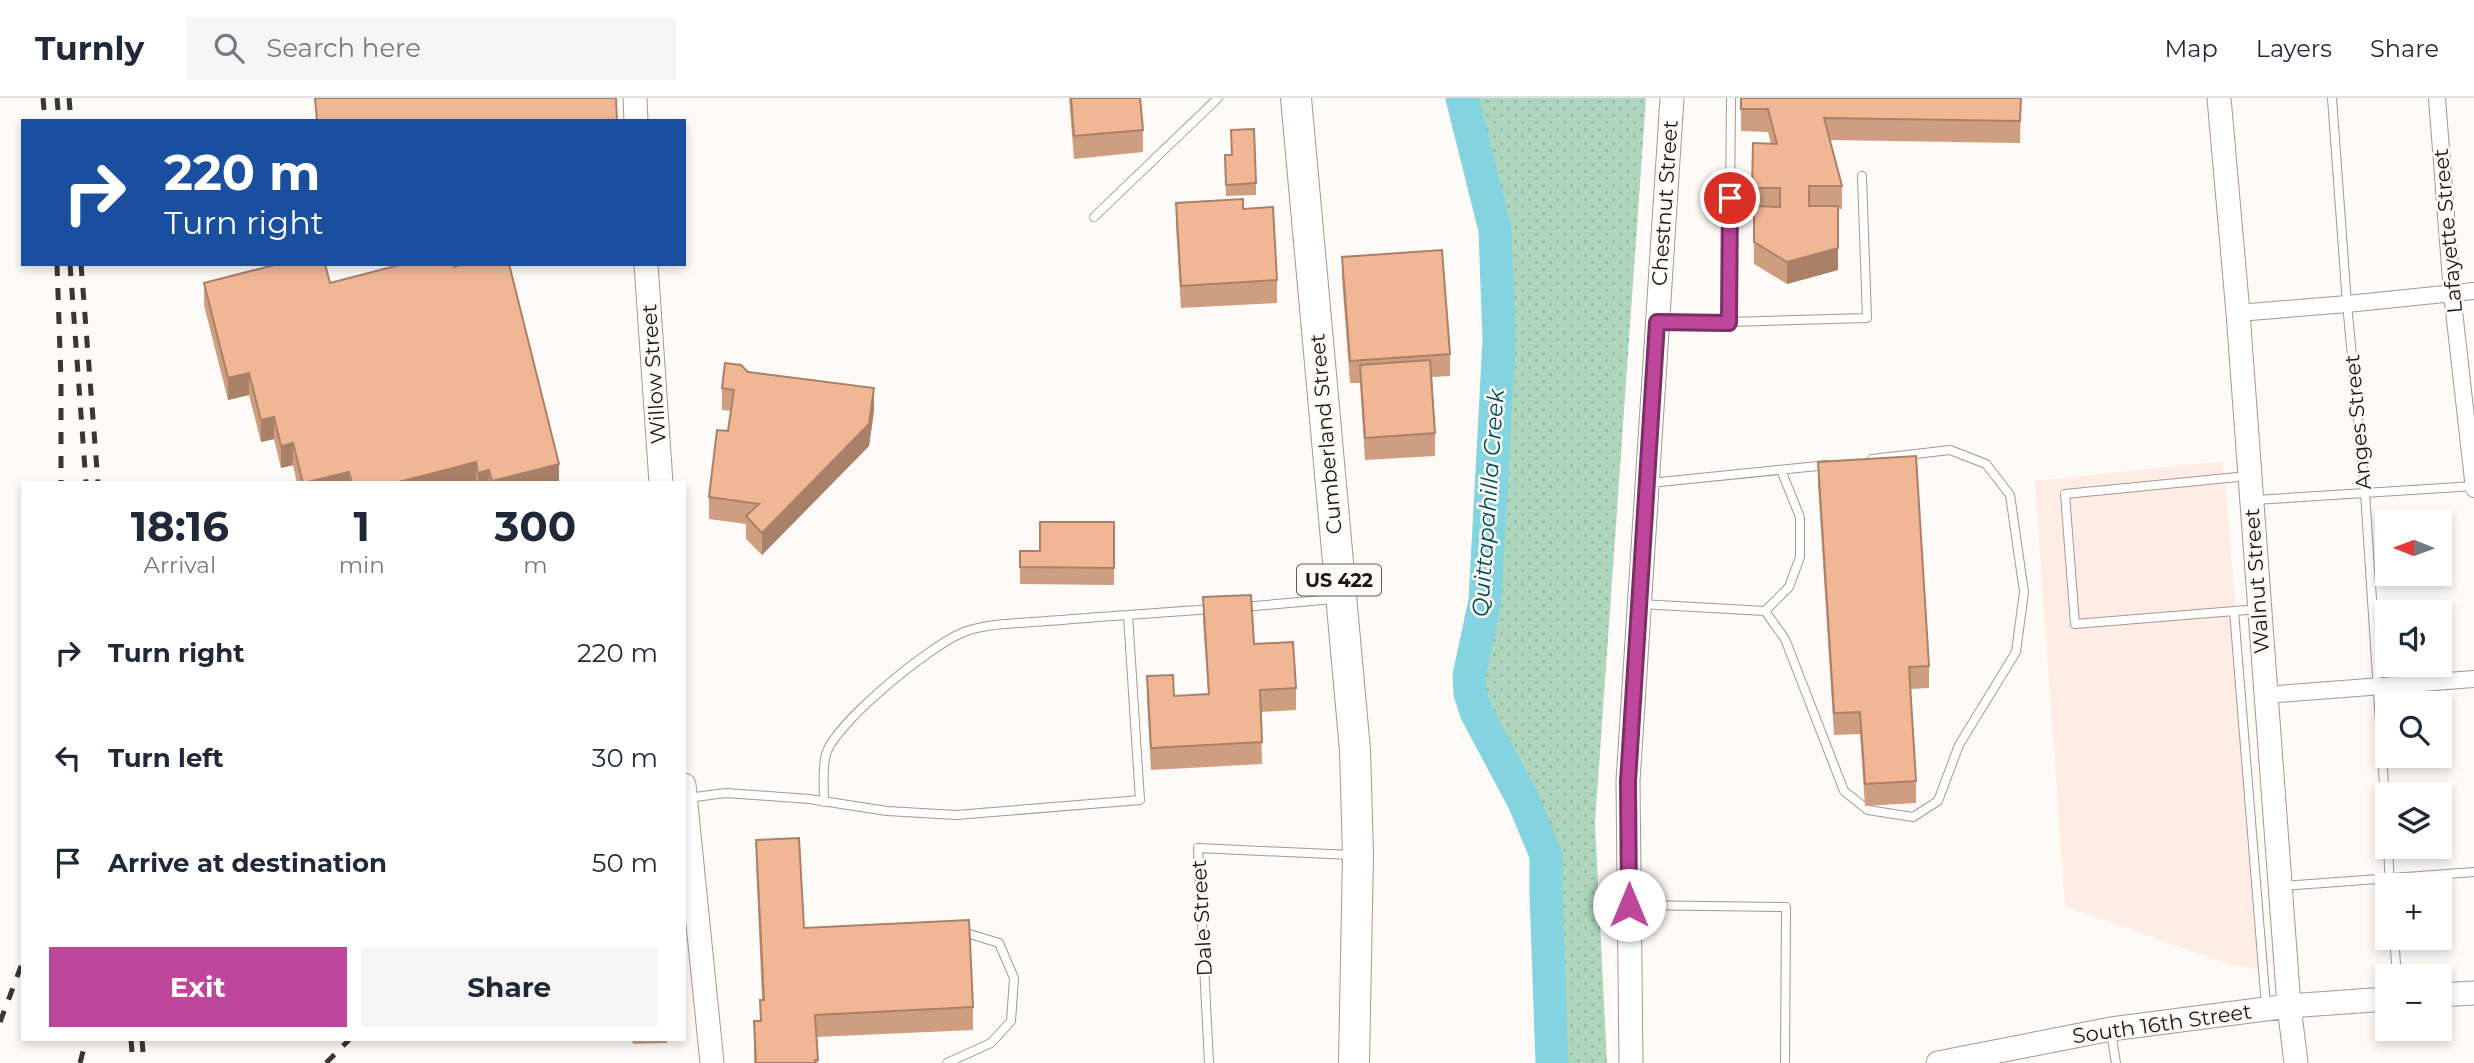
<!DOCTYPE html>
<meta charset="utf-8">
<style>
:root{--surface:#fff;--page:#f6f6f7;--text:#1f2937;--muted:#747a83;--line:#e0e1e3;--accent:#be479c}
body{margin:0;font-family:Montserrat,sans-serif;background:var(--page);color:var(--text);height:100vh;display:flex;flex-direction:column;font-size:26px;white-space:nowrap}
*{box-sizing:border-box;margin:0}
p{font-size:23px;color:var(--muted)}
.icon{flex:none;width:38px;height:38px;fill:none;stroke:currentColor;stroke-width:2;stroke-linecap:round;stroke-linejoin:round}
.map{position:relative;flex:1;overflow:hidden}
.details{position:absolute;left:21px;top:383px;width:665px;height:560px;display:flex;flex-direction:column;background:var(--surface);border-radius:0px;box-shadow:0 4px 10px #0003}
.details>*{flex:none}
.banner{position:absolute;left:21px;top:21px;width:665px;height:147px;border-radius:0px;box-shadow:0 4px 10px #0003;background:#1a4fa0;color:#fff;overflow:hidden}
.needle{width:46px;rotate:271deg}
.fabs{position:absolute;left:2375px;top:411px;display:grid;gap:14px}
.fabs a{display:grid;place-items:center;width:77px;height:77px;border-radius:0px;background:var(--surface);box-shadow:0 4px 10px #0003;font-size:35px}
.pin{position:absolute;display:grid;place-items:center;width:60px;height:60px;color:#fff;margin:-30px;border:4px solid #fff;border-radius:50%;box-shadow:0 2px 7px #0007}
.me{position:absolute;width:77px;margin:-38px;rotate:0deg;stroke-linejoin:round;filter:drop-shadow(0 0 5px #0008)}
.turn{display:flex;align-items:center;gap:24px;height:147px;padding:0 28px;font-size:32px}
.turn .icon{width:91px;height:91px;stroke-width:2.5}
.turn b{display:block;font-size:49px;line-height:60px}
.eta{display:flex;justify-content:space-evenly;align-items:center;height:119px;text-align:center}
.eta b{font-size:42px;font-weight:700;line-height:49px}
.action{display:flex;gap:14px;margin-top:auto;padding:14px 28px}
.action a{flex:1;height:80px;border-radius:0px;background:var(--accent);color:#fff;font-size:28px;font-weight:700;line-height:80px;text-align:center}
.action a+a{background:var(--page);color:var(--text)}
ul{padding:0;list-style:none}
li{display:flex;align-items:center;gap:21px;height:105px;padding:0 28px}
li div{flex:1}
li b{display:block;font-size:26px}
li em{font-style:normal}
header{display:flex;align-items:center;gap:42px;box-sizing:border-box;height:98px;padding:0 35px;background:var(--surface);border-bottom:2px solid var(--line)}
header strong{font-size:33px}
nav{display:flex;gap:38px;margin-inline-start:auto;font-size:24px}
.search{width:490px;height:63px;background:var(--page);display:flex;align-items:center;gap:18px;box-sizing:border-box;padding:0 24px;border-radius:0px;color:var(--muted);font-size:26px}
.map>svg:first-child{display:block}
.built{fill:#fdede4}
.grass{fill:url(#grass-dots)}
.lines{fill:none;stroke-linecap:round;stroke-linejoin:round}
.stream{stroke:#649ba2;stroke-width:5}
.river{stroke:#83d4e0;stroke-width:33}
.lane-casing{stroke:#a8978d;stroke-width:10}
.street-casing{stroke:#a8978d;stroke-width:18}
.secondary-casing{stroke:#a8978d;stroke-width:25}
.highway-casing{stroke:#a8978d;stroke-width:32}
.lane{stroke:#fff;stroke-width:8}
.street{stroke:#fff;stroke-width:16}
.secondary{stroke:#fff;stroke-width:23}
.highway{stroke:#fff;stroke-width:30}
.rail{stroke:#3b3632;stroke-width:5;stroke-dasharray:12 12;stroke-linecap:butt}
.wall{fill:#cf9d80}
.shaded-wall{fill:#a98068}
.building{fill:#f1b795;stroke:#a98068;stroke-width:2}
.route-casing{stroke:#7c2e65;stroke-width:18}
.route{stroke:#be479c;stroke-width:12}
.labels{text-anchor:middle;stroke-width:5;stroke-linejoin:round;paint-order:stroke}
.shield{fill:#fdfaf7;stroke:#605b57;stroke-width:2}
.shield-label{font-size:19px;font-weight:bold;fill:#1d1713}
.street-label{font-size:21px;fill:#1d1713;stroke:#fdfaf7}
.water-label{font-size:23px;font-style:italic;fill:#004d56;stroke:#fdfaf7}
</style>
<header>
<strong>Turnly</strong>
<div class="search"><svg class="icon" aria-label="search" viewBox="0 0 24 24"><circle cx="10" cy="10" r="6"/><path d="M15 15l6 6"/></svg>Search here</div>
<nav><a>Map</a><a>Layers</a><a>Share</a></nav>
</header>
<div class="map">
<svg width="2474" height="965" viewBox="0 0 2474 965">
<defs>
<pattern id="grass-dots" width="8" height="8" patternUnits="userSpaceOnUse" patternTransform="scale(1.75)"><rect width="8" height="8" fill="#aed6bd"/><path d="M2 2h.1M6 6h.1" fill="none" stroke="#95b7a2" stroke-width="1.8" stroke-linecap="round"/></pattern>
</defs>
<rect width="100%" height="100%" fill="#fdfaf7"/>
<path class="built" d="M2223,363L2268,873L2228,866L2065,808L2035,383Z"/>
<path class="grass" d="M1471,0H1646L1595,725L1607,965H1565L1557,754L1483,603L1479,583L1495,502L1510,234L1504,131Z"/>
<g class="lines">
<path class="stream" d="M1464,8L1468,0"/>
<path class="river" d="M1462,0L1495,132L1499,243L1485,503L1469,578L1470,595L1476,614L1524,704L1546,757V795L1552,965"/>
<defs>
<path id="lane" d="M2332,0L2347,206L2365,394L2387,733
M1094,119L1218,0
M1659,224H1729L1731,0
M1729,224L1867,220L1862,78
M2248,378L2065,396L2075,526L2259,511
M1650,385L1828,367
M2255,402L2474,388
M1641,506L1765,513L1785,541L1844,693L1868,712L1913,719L1938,703L1959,647L2016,554L2024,494L2010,397L1986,366L1950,352L1872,361
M1243,509L1334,501
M1765,513L1789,489L1800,459V419L1781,372
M2234,513L2266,908
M687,700L726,695L809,701L887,713L956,717L1140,702L1128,517L1212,511
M824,704C824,688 822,671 826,656C836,624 932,546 964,534C985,526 1009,526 1032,524C1064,522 1096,519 1128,517
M2388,749L2390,788
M2283,788L2474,774
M1632,807L1786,809L1785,965
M2394,840L2397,878
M2111,934L2116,965
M947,965L991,945L1011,923L1014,880L999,845L960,833
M1209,965L1198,750L1351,757"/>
<path id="street" d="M2437,0L2452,195L2474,391
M2238,215L2347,206L2474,193
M2265,597L2474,581"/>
<path id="secondary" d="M635,0L636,23
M2219,0L2238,215L2289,908L2296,965
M646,166L661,385
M684,687L712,965
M2440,897L2474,895
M1631,965L1628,683L1672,0
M1938,965L2111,931L2289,908L2387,901"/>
<path id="highway" d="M1296,0L1355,652L1358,757L1354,965"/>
</defs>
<use href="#lane" class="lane-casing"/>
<use href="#street" class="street-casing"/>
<use href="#secondary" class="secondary-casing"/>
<use href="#highway" class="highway-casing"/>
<use href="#lane" class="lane"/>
<use href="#street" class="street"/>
<use href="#secondary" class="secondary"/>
<use href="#highway" class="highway"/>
<path class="rail" d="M43,0L45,23
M57,0L59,23
M69,0L71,23
M57,166L61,282V385
M70,166L86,385
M81,166L98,385
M0,924L23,863
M131,942L133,965
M142,942L144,965
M80,965L86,942
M326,965L349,942"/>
</g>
<path class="wall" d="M1069,0H1140L1143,32V54L1074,61Z
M1741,0H2021L2020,45L1830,42L1842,88V111H1838V172L1787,186L1754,166V112H1752L1753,45L1771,46L1768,34L1741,33Z
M1225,57L1256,85V97L1226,98Z
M1176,105L1243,111L1277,182V205L1181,210L1176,127Z
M1342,159L1450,256V278L1432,279L1435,335V358L1365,362L1360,285H1350L1342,181Z
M204,185L559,385H297L293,367L281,370L274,341L261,344L249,297L228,302L204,207Z
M748,274L874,312L869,348L762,457L746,441V426L709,421V399L728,333L731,313L722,312V290Z
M1818,364L1929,568V590L1910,591L1916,683V705L1865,708L1860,636L1834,637L1818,386Z
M1114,424V487L1020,486V453H1040Z
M1203,499L1254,546L1296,590V612L1261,614L1262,666L1151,672L1147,600V578L1174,598L1208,596L1203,522Z
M756,742L804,830L973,909V932L816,939L818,965H754V923H760V902H762L756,764Z
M632,942H667V945L633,946Z"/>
<path class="shaded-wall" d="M1838,108V172L1787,186V164Z
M249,275V297L228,302V280Z
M874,290V312L869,348L762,457V435Z
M274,319V341L261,344V322Z
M293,345V367L281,370V348Z
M476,364V385H395Z
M559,366V385H492V383Z
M489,372V385H478V375Z
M349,374V385H306Z"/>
<path class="building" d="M315,0H616L617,23H317Z
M1071,0H1140L1143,32L1074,38Z
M1741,0H2021L2020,23L1824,20L1842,88H1809V108H1838V150L1787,164L1754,144V108L1780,109V90H1752L1753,45L1777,46L1768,11H1741Z
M1254,31L1256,85L1226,87L1225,57H1232L1231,32Z
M1243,101V111L1273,109L1277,182L1181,188L1176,105Z
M1442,152L1450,256L1350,263L1342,159Z
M278,166H325L330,185L403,166H454V169L464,166H509L559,366L492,383L489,372L478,375L476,364L395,385H352L349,374L303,385L293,345L281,348L274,319L261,322L249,275L228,280L204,185Z
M1430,262L1435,335L1365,340L1360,267Z
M725,265L741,267L748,274L874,290L869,326L762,435L746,418L759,406L709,399L717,332L728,333L734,292L722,290Z
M1916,358L1929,568L1909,569L1916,683L1865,686L1860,614L1834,615L1818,364Z
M1040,424H1114V470L1020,469V453H1040Z
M1251,497L1254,546L1293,544L1296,590L1260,592L1262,644L1151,650L1147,578L1173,577L1174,598L1209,596L1203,499Z
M799,740L804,830L969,822L973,909L815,917L818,962H815V965H756L754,923H761L760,902H764L756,742Z"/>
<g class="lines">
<defs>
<path id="route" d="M1629,807L1628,683L1657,224L1729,225L1730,100"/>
</defs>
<use href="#route" class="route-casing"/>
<use href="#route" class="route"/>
</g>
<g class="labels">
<rect class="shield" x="1297" y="466.5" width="84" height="31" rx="5"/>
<g class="shield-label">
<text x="1339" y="489">US 422</text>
</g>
<g class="street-label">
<text transform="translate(1665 105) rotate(-86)" y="7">Chestnut Street</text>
<text transform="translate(2448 133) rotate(-95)" y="7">Lafayette Street</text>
<text transform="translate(654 276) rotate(-94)" y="7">Willow Street</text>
<text transform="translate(2358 324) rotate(-95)" y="7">Anges Street</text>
<text transform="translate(1326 336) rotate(-95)" y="7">Cumberland Street</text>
<text transform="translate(2257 483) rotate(-94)" y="7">Walnut Street</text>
<text transform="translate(1202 820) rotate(-93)" y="7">Dale Street</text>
<text transform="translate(2162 926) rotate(-8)" y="7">South 16th Street</text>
</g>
<g class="water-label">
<text transform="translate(1488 405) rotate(-86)" y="8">Quittapahilla Creek</text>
</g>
</g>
</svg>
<div class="fabs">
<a><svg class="needle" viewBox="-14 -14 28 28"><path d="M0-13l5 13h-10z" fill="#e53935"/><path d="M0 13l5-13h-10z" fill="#747a83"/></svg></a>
<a><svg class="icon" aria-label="sound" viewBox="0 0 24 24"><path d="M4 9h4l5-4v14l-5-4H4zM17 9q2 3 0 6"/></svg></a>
<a><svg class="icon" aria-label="search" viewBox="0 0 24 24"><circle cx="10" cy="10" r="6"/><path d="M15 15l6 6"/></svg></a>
<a><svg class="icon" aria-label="layers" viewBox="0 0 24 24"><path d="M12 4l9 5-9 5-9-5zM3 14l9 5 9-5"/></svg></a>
<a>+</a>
<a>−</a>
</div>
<div class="pin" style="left:1730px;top:100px;background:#d93025"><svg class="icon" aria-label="arrive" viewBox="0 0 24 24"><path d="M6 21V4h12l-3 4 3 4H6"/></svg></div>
<svg class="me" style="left:1629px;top:807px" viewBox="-20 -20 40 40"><circle r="19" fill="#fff"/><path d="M0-13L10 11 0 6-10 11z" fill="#be479c"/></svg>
<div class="banner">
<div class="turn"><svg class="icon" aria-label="right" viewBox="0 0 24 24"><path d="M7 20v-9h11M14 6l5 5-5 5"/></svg><div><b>220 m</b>Turn right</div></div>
</div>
<section class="details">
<div class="eta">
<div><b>18:16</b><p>Arrival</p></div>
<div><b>1</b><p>min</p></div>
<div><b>300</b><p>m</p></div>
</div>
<ul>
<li><svg class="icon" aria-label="right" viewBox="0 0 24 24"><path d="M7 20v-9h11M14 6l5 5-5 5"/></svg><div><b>Turn right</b></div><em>220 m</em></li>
<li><svg class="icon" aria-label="left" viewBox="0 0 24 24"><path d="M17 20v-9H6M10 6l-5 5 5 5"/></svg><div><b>Turn left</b></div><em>30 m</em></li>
<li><svg class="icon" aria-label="arrive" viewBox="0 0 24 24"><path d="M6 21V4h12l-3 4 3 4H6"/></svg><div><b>Arrive at destination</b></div><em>50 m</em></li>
</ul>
<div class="action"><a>Exit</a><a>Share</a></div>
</section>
</div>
